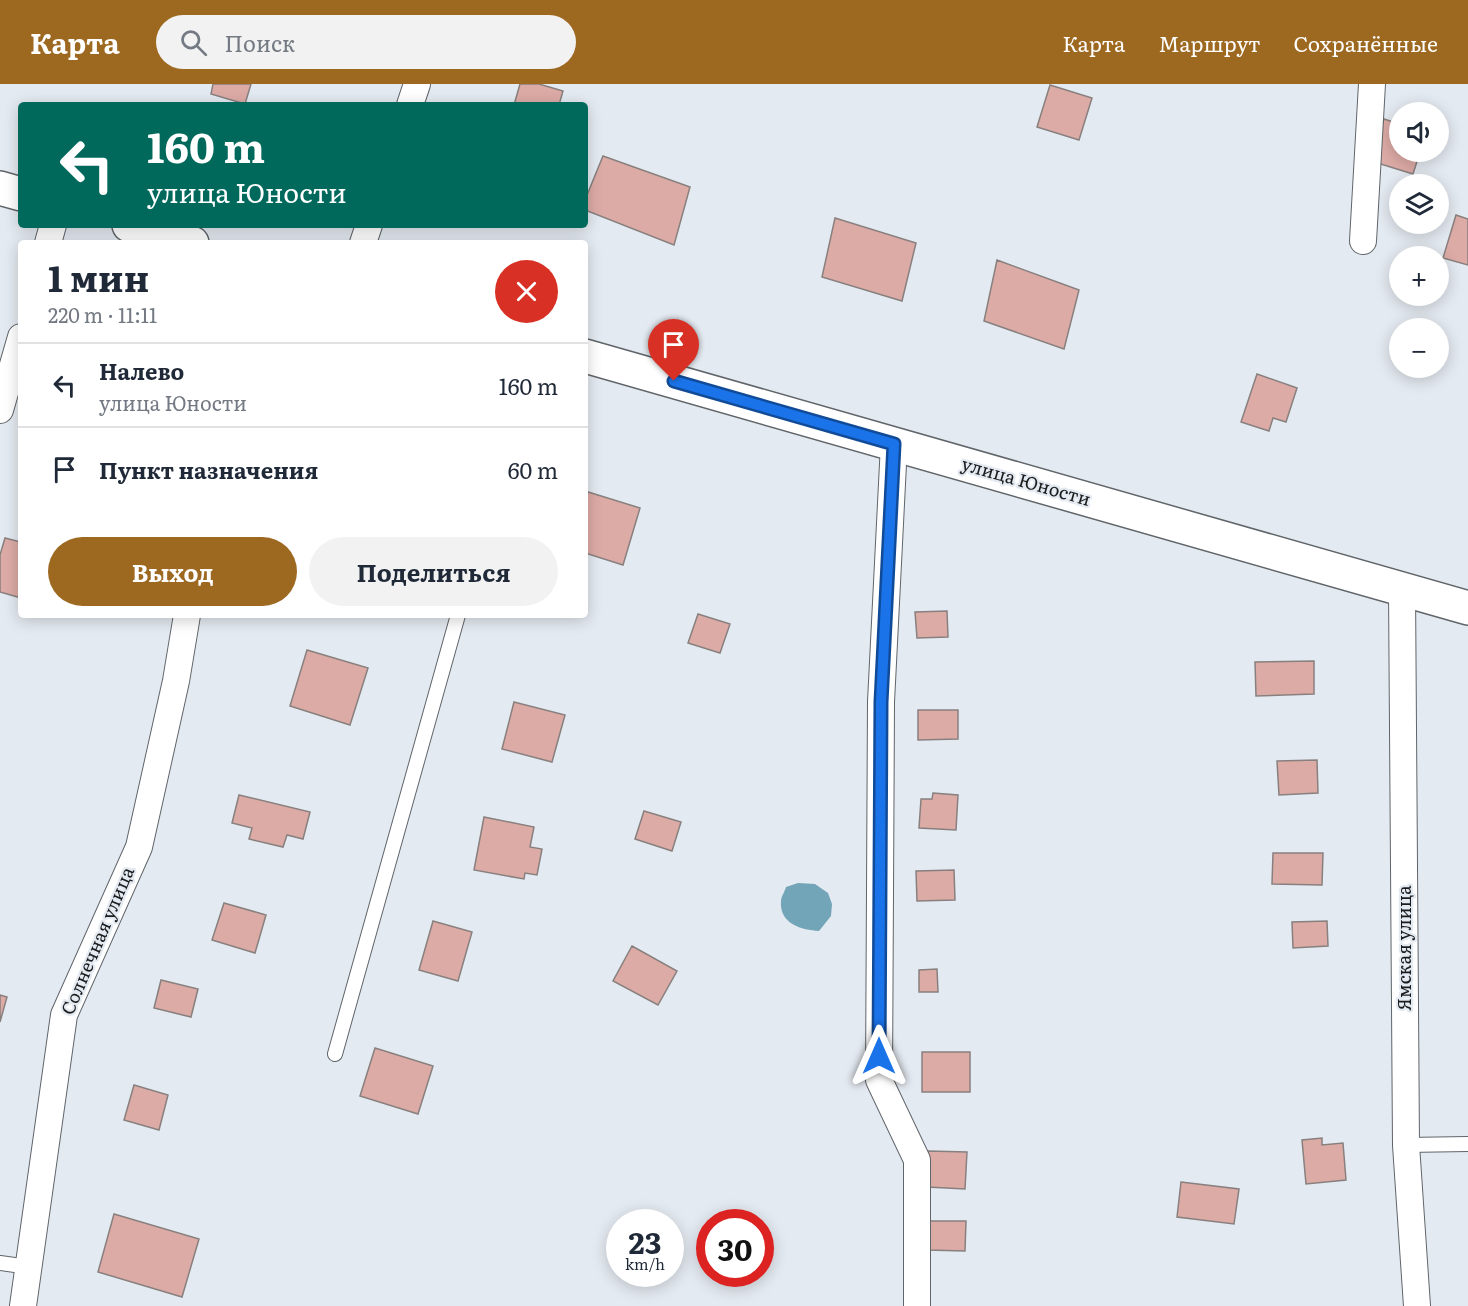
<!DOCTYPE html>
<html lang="ru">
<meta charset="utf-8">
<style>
:root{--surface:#fff;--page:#f2f2f3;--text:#1f2937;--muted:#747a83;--line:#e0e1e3;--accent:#9d6820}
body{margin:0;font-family:Literata,serif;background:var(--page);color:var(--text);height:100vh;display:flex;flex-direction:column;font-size:22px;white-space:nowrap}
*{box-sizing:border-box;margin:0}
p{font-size:20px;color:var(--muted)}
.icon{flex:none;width:33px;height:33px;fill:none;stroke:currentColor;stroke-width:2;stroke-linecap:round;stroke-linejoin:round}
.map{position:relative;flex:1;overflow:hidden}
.details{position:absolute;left:18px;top:156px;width:570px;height:378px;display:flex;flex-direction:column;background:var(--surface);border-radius:6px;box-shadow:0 3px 15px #0003}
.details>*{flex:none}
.guide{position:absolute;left:18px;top:18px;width:570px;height:126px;border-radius:6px;box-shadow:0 3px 15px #0003;background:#00695c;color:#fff;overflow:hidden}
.fabs{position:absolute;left:1389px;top:18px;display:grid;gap:12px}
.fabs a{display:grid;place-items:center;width:60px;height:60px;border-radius:50%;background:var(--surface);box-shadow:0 3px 15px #0003;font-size:30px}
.speed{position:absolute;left:606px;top:1125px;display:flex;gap:12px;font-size:30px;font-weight:700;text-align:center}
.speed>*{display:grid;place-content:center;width:78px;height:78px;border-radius:50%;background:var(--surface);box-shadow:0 3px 15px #0003;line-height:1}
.speed small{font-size:15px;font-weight:400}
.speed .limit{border:9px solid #d22;background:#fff;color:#111}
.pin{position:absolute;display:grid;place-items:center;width:51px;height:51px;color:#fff;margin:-62px -26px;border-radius:50% 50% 50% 0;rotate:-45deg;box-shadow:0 0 6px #0007}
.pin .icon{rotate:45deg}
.me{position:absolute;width:66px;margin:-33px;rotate:0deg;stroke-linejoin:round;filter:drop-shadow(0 0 4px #0008)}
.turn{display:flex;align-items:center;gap:21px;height:126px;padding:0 30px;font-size:27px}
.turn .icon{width:78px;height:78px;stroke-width:2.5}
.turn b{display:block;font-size:42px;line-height:51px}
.round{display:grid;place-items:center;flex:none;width:63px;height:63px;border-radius:32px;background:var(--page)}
.headline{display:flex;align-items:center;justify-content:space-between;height:102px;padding:0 30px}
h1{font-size:36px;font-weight:700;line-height:45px}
.action{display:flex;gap:12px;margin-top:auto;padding:12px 30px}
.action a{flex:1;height:69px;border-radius:36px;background:var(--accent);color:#fff;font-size:24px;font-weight:700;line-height:69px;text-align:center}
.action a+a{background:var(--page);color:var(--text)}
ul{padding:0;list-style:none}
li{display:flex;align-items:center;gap:18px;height:84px;padding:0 30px;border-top:2px solid var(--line)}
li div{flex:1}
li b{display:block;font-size:22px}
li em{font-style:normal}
header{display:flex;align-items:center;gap:36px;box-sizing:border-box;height:84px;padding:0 30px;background:var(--accent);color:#fff}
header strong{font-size:28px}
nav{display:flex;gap:33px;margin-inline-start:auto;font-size:21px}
.search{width:420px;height:54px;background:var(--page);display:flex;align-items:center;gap:15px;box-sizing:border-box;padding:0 21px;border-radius:33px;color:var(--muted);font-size:22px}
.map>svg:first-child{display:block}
.water{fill:#72a5b8}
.building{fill:#ddaba6;stroke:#88807f;stroke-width:1.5}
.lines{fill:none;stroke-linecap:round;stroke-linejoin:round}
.service-casing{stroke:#60656a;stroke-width:16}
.minor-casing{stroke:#60656a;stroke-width:28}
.tertiary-casing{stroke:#60656a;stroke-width:36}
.service{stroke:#fff;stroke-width:14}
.minor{stroke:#fff;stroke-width:26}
.tertiary{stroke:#fff;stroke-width:33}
.route-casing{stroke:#114b97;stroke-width:15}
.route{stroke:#1a73e8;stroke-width:10}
.labels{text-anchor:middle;stroke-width:4.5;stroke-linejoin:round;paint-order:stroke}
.street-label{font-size:18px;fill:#191b1d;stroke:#e4eaf1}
</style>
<header>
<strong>Карта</strong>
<div class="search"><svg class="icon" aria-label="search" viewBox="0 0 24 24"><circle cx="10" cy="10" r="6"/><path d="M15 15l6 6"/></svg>Поиск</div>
<nav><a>Карта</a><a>Маршрут</a><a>Сохранённые</a></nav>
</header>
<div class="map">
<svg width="1468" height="1222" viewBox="0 0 1468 1222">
<rect width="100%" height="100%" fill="#e4eaf1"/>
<path class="water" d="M798,799L815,800L828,809L832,820L831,832L819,847C802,846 779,840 781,817C781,813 785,807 786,803Z"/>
<path class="building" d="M213,0H251L245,20L211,10Z
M520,0H539L563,7L559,21H514Z
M1050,1L1092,14L1079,56L1037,43Z
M1384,35L1400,40V68H1420L1413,90L1371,77Z
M603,72L690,103L674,161L585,126V116Z
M1456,131L1468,135V181L1443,174Z
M835,134L916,159L902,217L822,193Z
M997,176L1079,206L1064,265L984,237Z
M1257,290L1297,304L1286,338L1273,334L1269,347L1241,338Z
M585,407L640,424L623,481L585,469Z
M5,454L21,458V514L0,508V471Z
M947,527L948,553L917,554L915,528Z
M698,530L730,540L720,569L688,559Z
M307,566L368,584L350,641L290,622Z
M1314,577V610L1256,612L1255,578Z
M514,618L565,631L552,678L502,665Z
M918,626H958V655L918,656Z
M1317,676L1318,709L1279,711L1277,677Z
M933,709L958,711L956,746L919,744L921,715H932Z
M239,711L310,728L303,755L287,751L283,763L249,755L252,744L232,739Z
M644,727L681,738L672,767L635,755Z
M484,733L534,743L530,763L542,765L537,791L525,789L524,795L474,786Z
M1273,769H1323L1322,801L1272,800Z
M954,786L955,816L917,817L916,787Z
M224,819L266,831L255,869L212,856Z
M433,837L472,848L458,897L419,886Z
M1327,837L1328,862L1293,864L1292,838Z
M632,862L677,887L658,921L613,897Z
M937,885L938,908H919V886Z
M161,896L198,905L191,933L154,924Z
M0,911L7,913L0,938Z
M375,964L433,982L418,1030L360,1012Z
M922,968H970V1008H922Z
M134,1001L168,1011L159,1046L124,1036Z
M1322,1054V1061L1343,1059L1346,1096L1306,1100L1302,1056Z
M928,1067L967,1068L965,1105L927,1103Z
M1181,1098L1239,1105L1234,1140L1177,1133Z
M114,1130L199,1155L182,1213L98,1188Z
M927,1137H966L965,1167L927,1166Z"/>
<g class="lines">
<defs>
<path id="service" d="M335,970L458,531
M1406,1061L1468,1060
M0,1179L29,1183"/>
<path id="minor" d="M410,21L417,0
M1363,157L1372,0
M48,159L53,141
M363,159L369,141
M0,326L21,253
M894,360L881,618L879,996L917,1076V1222
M1402,505L1406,1061L1417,1222
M23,1222L64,931L139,763L176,597L187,531"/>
<path id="tertiary" d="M0,104L21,110
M129,141L192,159
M585,272L1468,524"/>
</defs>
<use href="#service" class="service-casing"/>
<use href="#minor" class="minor-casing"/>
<use href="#tertiary" class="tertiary-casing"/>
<use href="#service" class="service"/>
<use href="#minor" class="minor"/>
<use href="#tertiary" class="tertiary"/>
</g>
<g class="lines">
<defs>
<path id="route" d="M674,297L894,360L881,618L879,972"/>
</defs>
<use href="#route" class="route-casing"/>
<use href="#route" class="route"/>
</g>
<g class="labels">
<g class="street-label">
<text transform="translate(1026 398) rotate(16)" y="6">улица Юности</text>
<text transform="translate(98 857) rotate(-67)" y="6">Солнечная улица</text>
<text transform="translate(1405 864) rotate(-90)" y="6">Ямская улица</text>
</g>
</g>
</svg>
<div class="fabs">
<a><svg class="icon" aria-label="sound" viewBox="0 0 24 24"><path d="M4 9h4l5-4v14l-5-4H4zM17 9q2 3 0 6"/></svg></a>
<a><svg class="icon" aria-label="layers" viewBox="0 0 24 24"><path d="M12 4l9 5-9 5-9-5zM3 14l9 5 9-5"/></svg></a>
<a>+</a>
<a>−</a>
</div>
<div class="speed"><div>23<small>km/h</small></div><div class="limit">30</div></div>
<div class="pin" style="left:674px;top:297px;background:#d93025"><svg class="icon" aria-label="arrive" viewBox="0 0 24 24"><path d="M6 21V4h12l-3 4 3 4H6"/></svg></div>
<svg class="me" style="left:879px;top:972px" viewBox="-20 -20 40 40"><path d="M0-17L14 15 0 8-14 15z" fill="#1a73e8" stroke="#fff" stroke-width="4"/></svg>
<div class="guide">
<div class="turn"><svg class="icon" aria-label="left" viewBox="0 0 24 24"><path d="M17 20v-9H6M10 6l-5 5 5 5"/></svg><div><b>160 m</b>улица Юности</div></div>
</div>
<section class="details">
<div class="headline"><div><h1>1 мин</h1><p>220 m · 11:11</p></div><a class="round" style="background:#d93025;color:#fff"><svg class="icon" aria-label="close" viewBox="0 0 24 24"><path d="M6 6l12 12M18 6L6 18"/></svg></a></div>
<ul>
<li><svg class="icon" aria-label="left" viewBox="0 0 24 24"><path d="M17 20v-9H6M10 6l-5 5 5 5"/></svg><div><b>Налево</b><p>улица Юности</p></div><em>160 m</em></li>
<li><svg class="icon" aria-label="arrive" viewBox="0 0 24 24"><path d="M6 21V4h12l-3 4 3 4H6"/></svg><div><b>Пункт назначения</b></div><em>60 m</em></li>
</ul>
<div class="action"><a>Выход</a><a>Поделиться</a></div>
</section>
</div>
